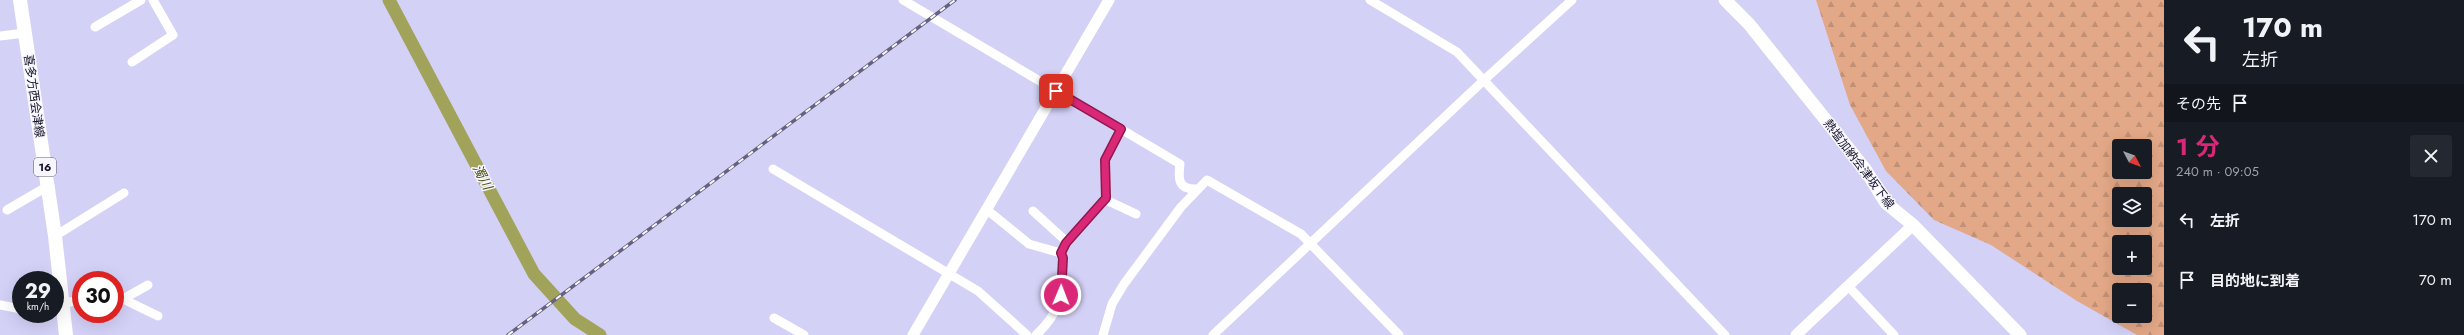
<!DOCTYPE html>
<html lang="ja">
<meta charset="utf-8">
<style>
:root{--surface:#171b24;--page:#242831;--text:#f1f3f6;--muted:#9ea1a6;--accent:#db2777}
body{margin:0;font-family:Jost,"Noto Sans JP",sans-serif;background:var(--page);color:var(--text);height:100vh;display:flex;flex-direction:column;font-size:15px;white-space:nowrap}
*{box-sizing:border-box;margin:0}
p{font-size:13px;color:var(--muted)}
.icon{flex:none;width:22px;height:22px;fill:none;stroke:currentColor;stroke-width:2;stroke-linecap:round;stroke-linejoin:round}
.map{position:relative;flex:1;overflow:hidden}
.side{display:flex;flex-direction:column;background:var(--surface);width:300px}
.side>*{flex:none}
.top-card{background:#171b24;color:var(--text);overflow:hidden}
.needle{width:26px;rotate:131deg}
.buttons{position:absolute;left:2112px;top:139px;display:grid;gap:8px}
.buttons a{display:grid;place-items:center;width:40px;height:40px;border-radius:4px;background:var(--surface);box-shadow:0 4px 16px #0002;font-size:20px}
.speed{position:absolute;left:12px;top:271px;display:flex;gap:8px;font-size:20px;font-weight:700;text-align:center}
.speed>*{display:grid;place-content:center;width:52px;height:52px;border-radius:50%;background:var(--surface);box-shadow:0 4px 16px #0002;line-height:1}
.speed small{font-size:10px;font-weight:400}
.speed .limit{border:6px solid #d22;background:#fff;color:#111}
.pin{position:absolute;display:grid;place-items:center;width:34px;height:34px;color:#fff;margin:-17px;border-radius:8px;box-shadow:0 2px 6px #0006}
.me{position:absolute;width:44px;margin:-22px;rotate:1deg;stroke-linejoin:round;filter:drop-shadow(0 0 3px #0008)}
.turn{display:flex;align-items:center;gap:14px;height:84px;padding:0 12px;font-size:18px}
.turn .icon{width:52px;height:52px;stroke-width:2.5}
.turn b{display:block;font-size:28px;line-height:34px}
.then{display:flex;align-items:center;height:38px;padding:0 12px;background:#0003;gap:8px;font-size:15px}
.round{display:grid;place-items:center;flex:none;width:42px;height:42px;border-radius:4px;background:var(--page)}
.head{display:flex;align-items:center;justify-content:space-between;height:68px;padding:0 12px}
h1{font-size:24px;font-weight:700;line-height:30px;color:var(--accent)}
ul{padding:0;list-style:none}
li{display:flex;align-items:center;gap:12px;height:60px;padding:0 12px}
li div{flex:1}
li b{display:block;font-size:15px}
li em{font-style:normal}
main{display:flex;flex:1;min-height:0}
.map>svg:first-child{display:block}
.forest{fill:url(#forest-firs);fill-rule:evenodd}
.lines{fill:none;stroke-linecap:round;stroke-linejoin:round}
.river{stroke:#a2a35b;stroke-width:13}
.minor{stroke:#fff;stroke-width:9}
.tertiary{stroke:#fff;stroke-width:11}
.secondary{stroke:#fff;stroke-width:13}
.primary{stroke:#fff;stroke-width:14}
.rail-casing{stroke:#65617e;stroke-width:3.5}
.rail{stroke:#f6f6fc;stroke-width:2;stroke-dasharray:6;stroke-linecap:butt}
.route-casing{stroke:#8e194d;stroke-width:10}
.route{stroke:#db2777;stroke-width:7}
.labels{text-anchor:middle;stroke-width:3;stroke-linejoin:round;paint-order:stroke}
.shield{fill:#f6f6fc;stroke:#5a5768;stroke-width:1}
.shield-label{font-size:11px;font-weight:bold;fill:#171329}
.street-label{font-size:12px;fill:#171329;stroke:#f6f6fc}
.water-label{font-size:13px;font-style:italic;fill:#4f5019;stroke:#f6f6fc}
</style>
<main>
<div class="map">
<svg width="2164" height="335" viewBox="0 0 2164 335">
<defs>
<pattern id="forest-firs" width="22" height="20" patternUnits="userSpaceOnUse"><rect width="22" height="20" fill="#e3a887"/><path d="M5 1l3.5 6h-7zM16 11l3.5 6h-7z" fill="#c29075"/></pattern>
</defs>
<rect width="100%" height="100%" fill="#d4d1f7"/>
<path class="forest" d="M1816,0H2164V335H2137L2077,301L1991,245L1934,220L1886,171L1850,105ZM2119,146H2145V172H2119ZM2119,194H2145V220H2119ZM2119,242H2145V268H2119ZM2119,290H2145V316H2119Z"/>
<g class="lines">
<path class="river" d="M389,0L534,274L575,319L600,335"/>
<path class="minor" d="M903,0L1180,164C1178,179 1178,190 1197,189
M1370,0L1457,52L1725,335
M95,27L141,0
M0,36L25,33
M132,62L173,35L153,0
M773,169L978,291L1027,335
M1104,199L1136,214
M986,209L1029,244L1061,253L1063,258C1060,294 1064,309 1036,335
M7,210L48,186
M1033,211L1067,242
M55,236L124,193
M1061,253L1066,243L1106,198L1105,160L1121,129
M1848,286L1894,335
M123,299L148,285
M115,300L123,299L158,316
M0,305L21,309
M55,305L81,300
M774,318L804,335
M1103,335L1112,304L1124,284L1181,207L1207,180L1301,234L1399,335
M1213,335L1484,80L1572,0"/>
<path class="tertiary" d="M913,335L1109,0
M1796,335L1913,225"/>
<path class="secondary" d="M1725,0L1749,24L1865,169L1886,203L1913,225L2020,335"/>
<path class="primary" d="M20,0L55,236L66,335"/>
<defs>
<path id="rail" d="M508,335L955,0"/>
</defs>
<use href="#rail" class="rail-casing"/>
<use href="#rail" class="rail"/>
</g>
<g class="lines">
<defs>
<path id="route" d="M1056,91L1121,129L1105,160L1106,198L1066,243L1061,253L1063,258L1061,295"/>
</defs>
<use href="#route" class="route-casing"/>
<use href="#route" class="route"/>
</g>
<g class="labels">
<rect class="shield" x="34" y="158" width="22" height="18" rx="3"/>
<g class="shield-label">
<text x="45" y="171">16</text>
</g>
<g class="street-label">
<text transform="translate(34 96) rotate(82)" y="4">喜多方西会津線</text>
<text transform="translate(1859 164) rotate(53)" y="4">熱塩加納会津坂下線</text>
</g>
<g class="water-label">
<text transform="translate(483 177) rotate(62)" y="5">濁川</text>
</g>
</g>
</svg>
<div class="buttons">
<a><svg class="needle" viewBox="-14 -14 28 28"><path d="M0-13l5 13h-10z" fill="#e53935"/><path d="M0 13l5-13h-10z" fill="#9ea1a6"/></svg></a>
<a><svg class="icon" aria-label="layers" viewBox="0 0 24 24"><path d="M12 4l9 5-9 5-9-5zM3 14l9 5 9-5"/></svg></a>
<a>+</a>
<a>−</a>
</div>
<div class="speed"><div>29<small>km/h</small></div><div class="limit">30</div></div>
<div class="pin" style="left:1056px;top:91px;background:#d93025"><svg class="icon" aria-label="arrive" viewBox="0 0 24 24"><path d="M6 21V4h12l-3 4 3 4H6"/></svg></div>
<svg class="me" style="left:1061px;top:295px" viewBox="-20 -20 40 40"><circle r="17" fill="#db2777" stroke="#fff" stroke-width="3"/><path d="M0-11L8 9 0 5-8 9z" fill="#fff"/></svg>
</div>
<section class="side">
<div class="top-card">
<div class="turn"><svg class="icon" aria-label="left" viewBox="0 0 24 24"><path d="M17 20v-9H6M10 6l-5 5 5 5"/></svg><div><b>170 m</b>左折</div></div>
<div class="then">その先<svg class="icon" aria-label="arrive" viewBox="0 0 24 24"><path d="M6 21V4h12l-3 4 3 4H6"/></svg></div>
</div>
<div class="head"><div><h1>1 分</h1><p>240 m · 09:05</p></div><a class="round"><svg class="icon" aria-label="close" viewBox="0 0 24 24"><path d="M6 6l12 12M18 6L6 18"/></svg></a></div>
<ul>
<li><svg class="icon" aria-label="left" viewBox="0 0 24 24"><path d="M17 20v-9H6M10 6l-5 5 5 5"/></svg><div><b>左折</b></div><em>170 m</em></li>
<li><svg class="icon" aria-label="arrive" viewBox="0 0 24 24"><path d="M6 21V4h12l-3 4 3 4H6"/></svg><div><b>目的地に到着</b></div><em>70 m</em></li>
</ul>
</section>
</main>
